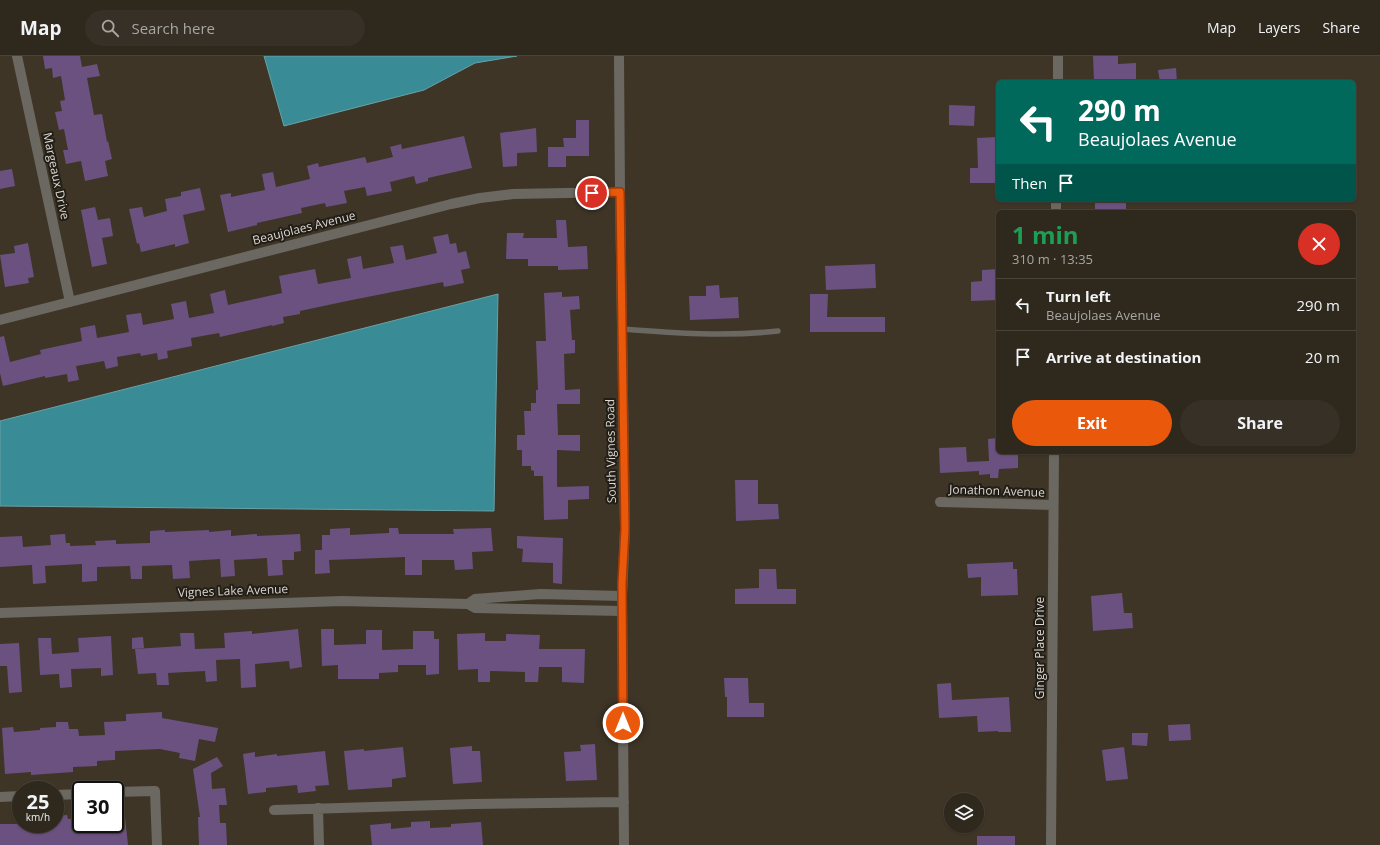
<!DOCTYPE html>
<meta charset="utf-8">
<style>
:root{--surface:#2e281d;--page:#363026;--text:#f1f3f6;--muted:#a7a6a4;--line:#49443b;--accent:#ea580c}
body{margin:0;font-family:"Open Sans",sans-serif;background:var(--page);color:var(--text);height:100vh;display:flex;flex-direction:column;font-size:15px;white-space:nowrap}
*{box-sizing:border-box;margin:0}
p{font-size:13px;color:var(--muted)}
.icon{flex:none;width:22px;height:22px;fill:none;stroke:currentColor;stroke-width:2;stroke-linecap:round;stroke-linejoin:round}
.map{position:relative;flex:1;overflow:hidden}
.details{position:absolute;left:996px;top:154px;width:360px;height:244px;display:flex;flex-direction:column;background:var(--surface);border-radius:6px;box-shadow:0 1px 3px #0004,0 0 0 1px var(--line)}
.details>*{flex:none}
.hud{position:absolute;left:996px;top:24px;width:360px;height:122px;border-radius:6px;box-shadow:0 1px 3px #0004,0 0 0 1px var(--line);background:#00695c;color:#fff;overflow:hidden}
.fabs{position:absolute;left:944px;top:737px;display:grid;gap:8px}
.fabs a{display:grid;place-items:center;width:40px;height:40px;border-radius:50%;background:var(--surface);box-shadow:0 1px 3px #0004,0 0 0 1px var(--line);font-size:20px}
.speed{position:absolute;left:12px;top:725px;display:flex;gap:8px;font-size:20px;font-weight:700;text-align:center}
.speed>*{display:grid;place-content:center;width:52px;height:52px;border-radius:50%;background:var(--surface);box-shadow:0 1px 3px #0004,0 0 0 1px var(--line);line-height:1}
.speed small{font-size:10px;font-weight:400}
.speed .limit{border:2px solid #111;border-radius:6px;background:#fff;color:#111}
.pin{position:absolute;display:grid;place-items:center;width:34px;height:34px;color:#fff;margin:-17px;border:2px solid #fff;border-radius:50%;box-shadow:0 1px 4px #0007}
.me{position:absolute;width:44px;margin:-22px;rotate:0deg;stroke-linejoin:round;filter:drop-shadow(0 0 3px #0008)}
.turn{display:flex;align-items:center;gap:14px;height:84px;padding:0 16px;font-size:18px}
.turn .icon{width:52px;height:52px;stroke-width:2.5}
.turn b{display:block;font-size:28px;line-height:34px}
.then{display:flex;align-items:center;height:38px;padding:0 16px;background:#0003;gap:8px;font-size:15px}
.round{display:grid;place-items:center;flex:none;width:42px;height:42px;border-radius:21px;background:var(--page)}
.headline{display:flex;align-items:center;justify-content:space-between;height:68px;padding:0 16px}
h1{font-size:24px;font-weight:700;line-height:30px;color:#1e9e55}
.button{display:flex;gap:8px;margin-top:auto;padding:8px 16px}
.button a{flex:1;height:46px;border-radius:24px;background:var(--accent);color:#fff;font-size:16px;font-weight:700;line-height:46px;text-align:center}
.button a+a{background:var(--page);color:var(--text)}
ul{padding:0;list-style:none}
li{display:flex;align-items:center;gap:12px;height:52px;padding:0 16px;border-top:1px solid var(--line)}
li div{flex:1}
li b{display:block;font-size:15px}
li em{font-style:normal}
header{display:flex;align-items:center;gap:24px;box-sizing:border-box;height:56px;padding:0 20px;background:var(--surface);border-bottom:1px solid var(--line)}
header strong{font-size:19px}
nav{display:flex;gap:22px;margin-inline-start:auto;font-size:14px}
.search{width:280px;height:36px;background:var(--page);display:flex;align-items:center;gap:10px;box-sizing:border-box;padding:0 14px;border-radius:22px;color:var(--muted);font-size:15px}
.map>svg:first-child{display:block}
.water{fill:#398b96;stroke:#6aa2a7}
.building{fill:#6b5180}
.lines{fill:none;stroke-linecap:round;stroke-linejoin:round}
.lane{stroke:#6b6861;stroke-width:5.5}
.street{stroke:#6b6861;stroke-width:10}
.route-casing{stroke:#983908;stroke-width:10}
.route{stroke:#ea580c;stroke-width:7}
.labels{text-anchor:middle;stroke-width:4;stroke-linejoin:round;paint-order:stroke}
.street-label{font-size:12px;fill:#ddd7cf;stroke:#211d17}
</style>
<header>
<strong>Map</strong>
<div class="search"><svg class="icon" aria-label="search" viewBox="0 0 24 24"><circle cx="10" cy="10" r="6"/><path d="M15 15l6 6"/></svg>Search here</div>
<nav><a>Map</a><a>Layers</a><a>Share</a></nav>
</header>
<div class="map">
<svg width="1380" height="789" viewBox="0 0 1380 789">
<rect width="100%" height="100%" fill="#3e3527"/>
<path class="water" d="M264,0H517L475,7L424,34L284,70Z
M498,238L494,455L0,450V365Z"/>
<path class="building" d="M43,0H80L82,11L97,8L100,20L87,22L94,59L102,58L107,86L108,85L112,103L105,105L108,120L85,125L81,105L66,108L63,94H68L64,73L59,74L55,56L62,55L60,45L65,44L61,20L53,22L52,12L45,13Z
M1093,0H1118V8L1136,7V24L1094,25Z
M1176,12L1177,26H1160L1158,14Z
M949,49L975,50L974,70L949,69Z
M576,64H589V100H566V111H548V91H564L563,82H576Z
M536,72L537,96L517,97V110L503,111L500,77Z
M464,80L472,112L428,122V125L416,128L414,120L390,126L392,135L367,140L365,131L344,135L347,147L326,151L325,147L301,152L302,157L257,167V169L228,176L220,139L231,137V141L265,134L262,118L273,116L276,131L310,123L307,110L318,107L319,111L365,101L367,107L393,101L390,91L401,88L402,93Z
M998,81V127H970V112H978L977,82Z
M12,113L15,130L0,133V115Z
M200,132L205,154L183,159L189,187L175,191V188L141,196L139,187L137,188L129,153L142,151L144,161L167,155L165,143L181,140V136Z
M1095,144H1122V146H1126V156H1095Z
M95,151L98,164L110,162L113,180L102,182L107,208L92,211L81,154Z
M556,164H566L568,191L587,190L588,213L558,214V210H528V203H506L507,177H524L523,182H557Z
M448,178L450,188L456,187L458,197L466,195L470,212L461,214L464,227L444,231L443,226L347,245L300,255V258L283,261L284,267L272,270V269L220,281L219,277L191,282L192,290L167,295L168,302L158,304L157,297L141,300L140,297L117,301L118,310L106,313L104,305L76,310L79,324L68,326L67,318L45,322V320L3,330L0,317V281L4,280L10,306L41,298L40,294L82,285L80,272L95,269L97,282L129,276L126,259L141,257L143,269L174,263L171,248L186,245L189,262L214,257L210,238L225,234L228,249L282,237L279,220L315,213L318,228L351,222L347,203L361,200L363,213L394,207L390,191L403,189L406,204L437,197L433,181Z
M28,187L34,221L28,222L29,227L5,231L0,199L15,197L14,190Z
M875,208L876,232L826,234L825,210Z
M998,213V244L971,245V226L982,225V214Z
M719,229L720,242L738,241L739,262L690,264L689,240H706V230Z
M562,236V241L579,240L580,253L570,254L572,284H575V297L564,298L565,334L580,333V348H557L558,379H580V395L557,394V431L589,430V443L568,444V463L544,464L543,420H534V415L531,414V410H522V394H517V379H525L524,355H531V347H536V334H538L536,285H546L544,237Z
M810,238H828L827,261H885V276H810Z
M998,382V396H1018V412L999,413L998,422H990V418L979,419V415L940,417L939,392L966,391L967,406L989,405L988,383Z
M735,424H758V448H778L779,463L736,465Z
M350,472V479L389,477V472H398L399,478H454L453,473L491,472L493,495L472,496L473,513L455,514L454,504H422V519H405V501L329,504L330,517L315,518V494H322V479H330V473Z
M165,474V476L209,474V476L231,474V480L257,478V480L300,478L301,495L294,496V504H282L283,519L268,520L267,502L234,504L235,520L221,521L220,503L189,505L190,522L173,523L172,509L142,510V523H131L130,510L97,511V525L82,526V508L45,510L46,527L33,528L32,509L0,511V481L22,480L23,491L51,489L50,479L65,478L66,487H70V490L96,489L95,485L116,484V488L150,487V475Z
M517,480L563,482L562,528L553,527V507L522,506L523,493L517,492Z
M1013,506V513H1017L1018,539L981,540V521L968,522L967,508Z
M759,513H776L777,533H796V548H735V533L759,532Z
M1122,537L1124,557H1132L1133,572L1093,575L1091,540Z
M298,573L302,611L290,613L289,605L255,608L256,631L241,632L240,603L216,604L217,625L206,626L205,615L168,617L169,629H157L156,617L138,618L135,593L181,590L180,577H194L195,593L225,592L224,577L252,575V578Z
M321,573H334V589L366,588V574H382V594L413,593V575H434V583H439V618L426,619V609H398V616L379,617V623H338V609L322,610Z
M485,577V585H506V578L540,579L539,593H585L584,627L562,626V611H539L538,626H525V616L490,615V626H478V613L458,614L457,578Z
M111,580L113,619L101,620V612L71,613L72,631L60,632L59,618L40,619L38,582H51L52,598L79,596L78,582Z
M143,581L144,592L132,593V582Z
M19,587L22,636L9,637L7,610H0V588Z
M724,622H748L749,647H764V661H727V641H725Z
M951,627L952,644L1009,641L1011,676H998V675L978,676L977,660L939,662L937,628Z
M162,656V662L218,672L215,686L199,683L195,705L179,702L180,697L160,693L115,695V704L97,705V710L73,711V716L31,719V716L5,718L2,672L13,671L14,676L40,674V672L56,671V666H68L69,673H78L79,680L105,679L104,666L126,665V658Z
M1190,668L1191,684L1169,685L1168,669Z
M1132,677H1148L1147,690L1132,689Z
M595,688L597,724L566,725L564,696L581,695L580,689Z
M472,690V695H480L482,726L453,728L450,692Z
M403,691L406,721L392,723V731L348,734L344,695L364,693V695Z
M1124,691L1128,723L1106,725L1102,694Z
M325,695L329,729L315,730L316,735L298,737L297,729L266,732V736L248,738L243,698L255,696V701L277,698V700Z
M217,701L223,710L211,717L212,733L225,732L227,749H219L220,767H226L227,789H199L198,761H200L193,713Z
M67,759L68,763L81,762V768H115V762L125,761L128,789H0V768H55V760Z
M430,765V772L451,771V768L481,766L483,789H372L370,769L391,767V773L411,771V766Z
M977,780H1015V789H977Z"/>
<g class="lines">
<path class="lane" d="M622,273C674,277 726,281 778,275"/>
<path class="street" d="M17,0L70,246
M619,0L620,136L625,473L622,540L624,789
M1058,26V0
M1056,156V144
M0,264L451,148L480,142L513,138L620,136
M940,446L1053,449
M468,548L475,543L540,538L622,540
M0,557L342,545L468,548L475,552L622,555
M115,736L155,735L157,789
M55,739L81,738
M0,741L21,740
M318,752L319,789
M274,754L473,748L624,746
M1051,789L1054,396"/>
</g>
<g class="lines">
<defs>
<path id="route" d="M592,137L620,136L625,473L622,528L623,667"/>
</defs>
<use href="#route" class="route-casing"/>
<use href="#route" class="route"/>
</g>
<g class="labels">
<g class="street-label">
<text transform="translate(56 120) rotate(78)" y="4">Margeaux Drive</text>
<text transform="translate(304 172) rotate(-14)" y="4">Beaujolaes Avenue</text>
<text transform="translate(611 395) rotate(-91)" y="4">South Vignes Road</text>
<text transform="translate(997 435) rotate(2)" y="4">Jonathon Avenue</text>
<text transform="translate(233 535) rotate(-2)" y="4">Vignes Lake Avenue</text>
<text transform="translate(1040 592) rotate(-90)" y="4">Ginger Place Drive</text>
</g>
</g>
</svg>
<div class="fabs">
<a><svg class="icon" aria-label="layers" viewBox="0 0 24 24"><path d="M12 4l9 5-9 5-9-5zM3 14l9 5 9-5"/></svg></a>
</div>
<div class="speed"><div>25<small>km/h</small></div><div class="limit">30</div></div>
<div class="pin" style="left:592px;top:137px;background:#d93025"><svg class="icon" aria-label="arrive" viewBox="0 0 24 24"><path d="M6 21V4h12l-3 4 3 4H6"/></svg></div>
<svg class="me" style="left:623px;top:667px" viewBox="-20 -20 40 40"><circle r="17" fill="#ea580c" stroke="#fff" stroke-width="3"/><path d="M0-11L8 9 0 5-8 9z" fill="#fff"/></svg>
<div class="hud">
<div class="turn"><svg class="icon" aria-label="left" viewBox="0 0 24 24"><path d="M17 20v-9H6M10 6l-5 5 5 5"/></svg><div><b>290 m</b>Beaujolaes Avenue</div></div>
<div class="then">Then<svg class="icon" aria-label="arrive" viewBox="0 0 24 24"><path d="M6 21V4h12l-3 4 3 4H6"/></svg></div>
</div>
<section class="details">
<div class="headline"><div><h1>1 min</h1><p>310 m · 13:35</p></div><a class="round" style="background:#d93025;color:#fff"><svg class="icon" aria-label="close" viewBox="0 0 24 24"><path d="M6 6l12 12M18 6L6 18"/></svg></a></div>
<ul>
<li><svg class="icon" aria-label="left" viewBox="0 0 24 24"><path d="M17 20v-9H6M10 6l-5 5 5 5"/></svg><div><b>Turn left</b><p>Beaujolaes Avenue</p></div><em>290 m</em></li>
<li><svg class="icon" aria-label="arrive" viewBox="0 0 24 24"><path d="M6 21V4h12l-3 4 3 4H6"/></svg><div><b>Arrive at destination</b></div><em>20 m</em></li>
</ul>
<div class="button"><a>Exit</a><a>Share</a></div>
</section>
</div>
